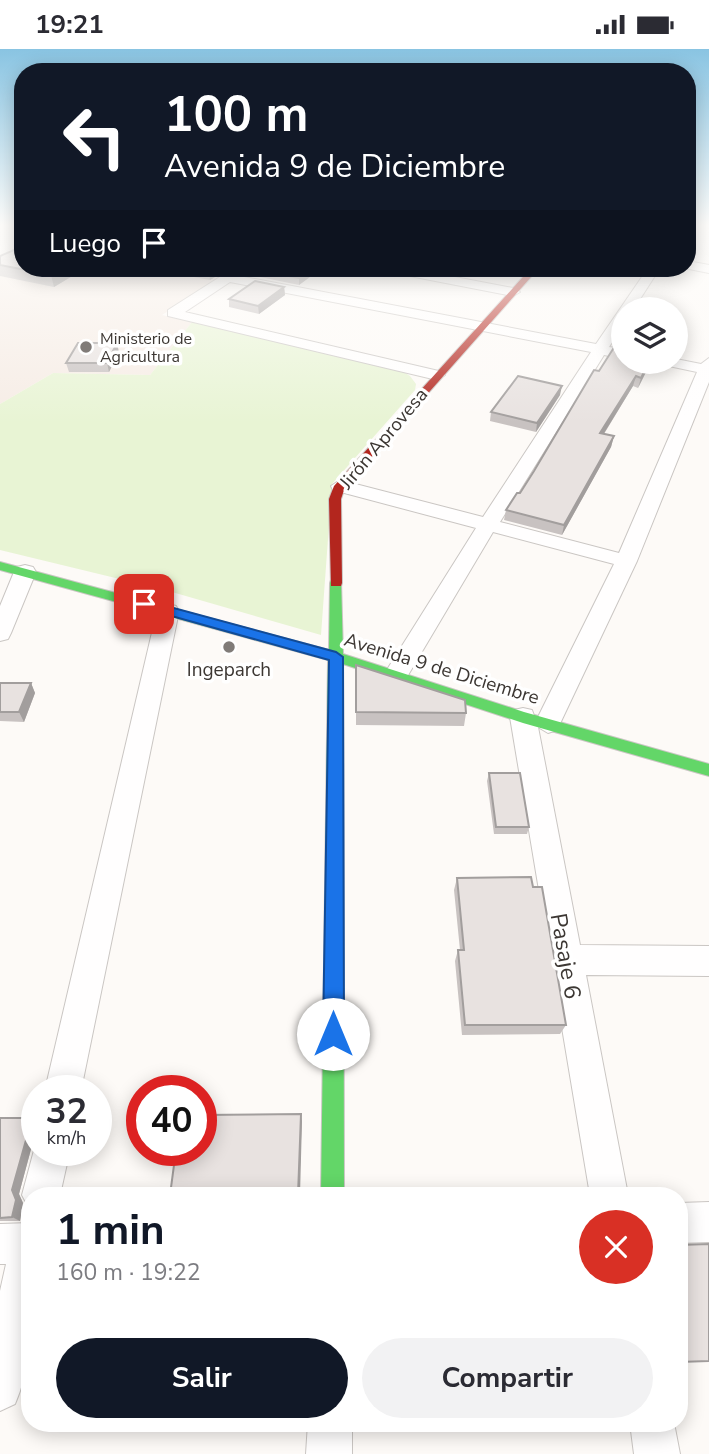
<!DOCTYPE html>
<html lang="es">
<meta charset="utf-8">
<style>
:root{--surface:#fff;--page:#f2f2f3;--text:#2b2b33;--muted:#7c7c81;--accent:#111827}
body{margin:0;font-family:"Nunito Sans",sans-serif;background:var(--page);color:var(--text);height:100vh;display:flex;flex-direction:column;font-size:26px;white-space:nowrap}
*{box-sizing:border-box;margin:0}
p{font-size:23px;color:var(--muted)}
.icon{flex:none;width:38px;height:38px;fill:none;stroke:currentColor;stroke-width:2;stroke-linecap:round;stroke-linejoin:round}
.map{position:relative;flex:1;overflow:hidden}
.details{position:absolute;left:21px;top:1138px;width:667px;height:245px;display:flex;flex-direction:column;background:var(--surface);border-radius:28px;box-shadow:0 4px 18px #0003}
.details>*{flex:none}
.top-card{position:absolute;left:14px;top:14px;width:682px;height:214px;border-radius:28px;box-shadow:0 4px 18px #0003;background:#111827;color:#fff;overflow:hidden}
.controls{position:absolute;left:611px;top:248px;display:grid;gap:14px}
.controls a{display:grid;place-items:center;width:77px;height:77px;border-radius:50%;background:var(--surface);box-shadow:0 4px 18px #0003;font-size:35px}
.speed{position:absolute;left:21px;top:1026px;display:flex;gap:14px;font-size:35px;font-weight:700;text-align:center}
.speed>*{display:grid;place-content:center;width:91px;height:91px;border-radius:50%;background:var(--surface);box-shadow:0 4px 18px #0003;line-height:1}
.speed small{font-size:18px;font-weight:400}
.speed .limit{border:10px solid #d22;background:#fff;color:#111}
.pin{position:absolute;display:grid;place-items:center;width:60px;height:60px;color:#fff;margin:-30px;border-radius:14px;box-shadow:0 4px 10px #0006}
.me{position:absolute;width:77px;margin:-38px;rotate:0deg;stroke-linejoin:round;filter:drop-shadow(0 0 5px #0008)}
.turn{display:flex;align-items:center;gap:24px;height:147px;padding:0 35px;font-size:32px}
.turn .icon{width:91px;height:91px;stroke-width:2.5}
.turn b{display:block;font-size:49px;line-height:60px}
.then{display:flex;align-items:center;height:66px;padding:0 35px;background:#0003;gap:14px;font-size:26px}
.round{display:grid;place-items:center;flex:none;width:74px;height:74px;border-radius:37px;background:var(--page)}
.overview{display:flex;align-items:center;justify-content:space-between;height:119px;padding:0 35px}
h1{font-size:42px;font-weight:700;line-height:52px;color:var(--accent)}
.cta{display:flex;gap:14px;margin-top:auto;padding:14px 35px}
.cta a{flex:1;height:80px;border-radius:42px;background:var(--accent);color:#fff;font-size:28px;font-weight:700;line-height:80px;text-align:center}
.cta a+a{background:var(--page);color:var(--text)}
.status{display:flex;justify-content:space-between;align-items:center;height:49px;padding:0 35px;background:var(--surface);direction:ltr}
.status svg{height:19px;fill:currentColor}
.map>svg:first-child{display:block}
.built{fill:#f6ece5}
.green{fill:#e8f4d4}
.lines{fill:none;stroke-linecap:round;stroke-linejoin:round}
.street-casing{stroke:#cac6c3;stroke-width:2}
.fast-casing{stroke:#cac6c3;stroke-width:2}
.jam-casing{stroke:#cac6c3;stroke-width:2}
.street{fill:#fffefe;fill-rule:evenodd}
.fast{fill:#63d668;fill-rule:evenodd}
.jam{fill:#b3261e;fill-rule:evenodd}
.wall{fill:#c8c2c1}
.shaded-wall{fill:#a29e9d}
.building{fill:#e8e2e0;stroke:#a29e9d;stroke-width:2}
.route{fill:#1a73e8;stroke:#114b97;stroke-width:2}
.poi-dot{fill:#807b78;stroke:#fff;stroke-width:2.5}
.labels{text-anchor:middle;stroke-width:7;stroke-linejoin:round;paint-order:stroke}
.far-poi-label{font-size:16px;fill:#3c3733;stroke:#fff;text-anchor:start}
.street-label{font-size:19px;fill:#3c3733;stroke:#fff}
.poi-label{font-size:19px;fill:#3c3733;stroke:#fff}
.near-street-label{font-size:23px;fill:#3c3733;stroke:#fff}
</style>
<div class="status"><b>19:21</b><svg viewBox="0 0 49 12"><path d="M0 12V9h3v3zM5 12V6h3v6zM10 12V3h3v9zM15 12V0h3v12zM26 1h20v11H26zM47 4h2v5h-2z"/></svg></div>
<div class="map">
<svg width="709" height="1405" viewBox="0 0 709 1405">
<rect width="100%" height="100%" fill="#fdfaf7"/>
<path class="built" d="M0,218L23,219H235L162,266L192,273L150,326L53,324L0,355Z"/>
<path class="green" d="M192,273L399,320L410,327L416,335L415,341L332,435L321,586L165,541L0,501V355L53,324L150,326Z"/>
<g class="lines">
<defs>
<path id="street" d="M688,212L709,216V224L684,219H688Z
M234,219H248L239,227L596,295L648,219H660L633,261H623V276L609,298L623,300V310L604,306L500,473L619,504L697,323L664,316L661,313H676V310L701,315L709,309V333L637,512L557,681L548,684L538,678L580,896L709,897V927L586,926L628,1146H590L510,668L514,661L523,659L532,661L536,672L614,515L493,483L404,633L395,636L386,633L383,627L476,479L333,441L331,437L340,431L483,468L591,303L230,233L185,263L443,323L445,326L437,331L168,267V261Z
M383,219H408L513,239L520,243L513,247L389,223Z
M25,516L33,518L36,523L11,584L8,590L0,592V557L14,523L17,518Z
M168,555L176,557L179,562L81,1041H45L157,562L160,557Z
M37,1090V1101H70L60,1146H30V1161L22,1146Z
M709,1153V1193L679,1194V1154Z
M30,1174C30,1233 39,1300 15,1355L0,1362V1242L6,1215H0V1175Z
M308,1374H352V1405H306Z
M630,1374H674L680,1405H634Z"/>
<path id="fast" d="M0,513L329,601L330,534L331,531H341L343,605L524,663L709,715V727L523,674L343,615L344,1146H321L328,611L0,521Z"/>
<path id="jam" d="M531,219H539L345,438L341,450L342,534L341,537H331L329,450L334,437Z"/>
</defs>
<use href="#street" class="street-casing"/>
<use href="#fast" class="fast-casing"/>
<use href="#jam" class="jam-casing"/>
<use href="#street" class="street"/>
<use href="#fast" class="fast"/>
<use href="#jam" class="jam"/>
</g>
<path class="wall" d="M0,207L84,220L54,238L0,227Z
M195,219H230L210,231L194,228L193,220Z
M244,219H322L299,236L245,225Z
M284,238L285,246L259,265L229,258V250Z
M119,303L109,323H69L66,314Z
M623,313H651L638,339L633,337L604,385L614,387L611,398L562,486L504,471L506,461L520,444L599,322Z
M560,346L536,383L490,372L491,363Z
M356,616L466,664L464,677L356,676Z
M0,634H31L35,644L24,673L0,672Z
M489,724L529,778L527,785H494L487,732Z
M457,829L566,976L560,985L462,986L455,912L458,901H460L454,841Z
M0,1069L34,1089L19,1145L23,1154L20,1172H0Z"/>
<path class="shaded-wall" d="M64,219H83L84,220L54,238L51,226Z
M217,219H230L210,231L209,224Z
M312,219H322L299,236V229Z
M284,238L285,246L259,265L258,257Z
M117,294L119,303L109,323L107,314Z
M649,313H651L638,339L641,329Z
M636,327L633,337L598,394L600,384Z
M562,337L560,346L536,383L537,374Z
M614,387L611,398L562,486L564,476Z
M31,634L35,644L24,673L19,663Z
M301,1065L302,1072L300,1146H298Z
M35,1069L37,1070V1089H34L19,1145L23,1154L20,1172L12,1168V1141L28,1084Z"/>
<path class="building" d="M21,198H23V219H64L51,226L0,216V207Z
M195,219H217L209,224L193,220Z
M246,219H312L299,229Z
M255,232L284,238L258,257L229,250Z
M78,294H117L107,314H66Z
M613,300L623,302V313H649L641,329L636,327L600,384L614,387L564,476L506,461L517,444H520L534,422L594,321L599,322Z
M518,327L562,337L537,374L491,363Z
M356,616L465,651L466,664L356,663Z
M0,634H31L19,663H0Z
M489,724H520L529,778H496Z
M531,828L533,838H542L566,976H465L458,901H464L457,829Z
M301,1065L298,1146H170L176,1101H201V1066Z
M0,1069H35L32,1083L28,1084L12,1141L16,1151L12,1168L0,1169Z
M709,1195V1312L679,1313V1196Z"/>
<linearGradient id="sky" x2="0" y2="1"><stop stop-color="#89c4e2"/><stop offset="0.47" stop-color="#fefdfb"/><stop offset="1" stop-color="#fefdfb" stop-opacity="0"/></linearGradient>
<rect width="709" height="374" fill="url(#sky)"/>
<path class="route" d="M144,551L336,603L343,608L344,985L340,992L333,995L326,992L323,985L329,611L139,558L137,555Z"/>
<g class="poi-dot">
<circle cx="86" cy="298" r="7"/>
<circle cx="229" cy="598" r="7"/>
</g>
<g class="labels">
<g class="far-poi-label">
<text x="100" y="295">Ministerio de<tspan x="100" dy="18">Agricultura</tspan></text>
</g>
<g class="street-label">
<text transform="translate(383 389) rotate(-50)" y="7">Jirón Aprovesa</text>
<text transform="translate(442 619) rotate(17)" y="7">Avenida 9 de Diciembre</text>
</g>
<g class="poi-label">
<text x="229" y="627">Ingeparch</text>
</g>
<g class="near-street-label">
<text transform="translate(566 907) rotate(80)" y="8">Pasaje 6</text>
</g>
</g>
</svg>
<div class="controls">
<a><svg class="icon" aria-label="layers" viewBox="0 0 24 24"><path d="M12 4l9 5-9 5-9-5zM3 14l9 5 9-5"/></svg></a>
</div>
<div class="speed"><div>32<small>km/h</small></div><div class="limit">40</div></div>
<div class="pin" style="left:144px;top:555px;background:#d93025"><svg class="icon" aria-label="arrive" viewBox="0 0 24 24"><path d="M6 21V4h12l-3 4 3 4H6"/></svg></div>
<svg class="me" style="left:333px;top:985px" viewBox="-20 -20 40 40"><circle r="19" fill="#fff"/><path d="M0-13L10 11 0 6-10 11z" fill="#1a73e8"/></svg>
<div class="top-card">
<div class="turn"><svg class="icon" aria-label="left" viewBox="0 0 24 24"><path d="M17 20v-9H6M10 6l-5 5 5 5"/></svg><div><b>100 m</b>Avenida 9 de Diciembre</div></div>
<div class="then">Luego<svg class="icon" aria-label="arrive" viewBox="0 0 24 24"><path d="M6 21V4h12l-3 4 3 4H6"/></svg></div>
</div>
<section class="details">
<div class="overview"><div><h1>1 min</h1><p>160 m · 19:22</p></div><a class="round" style="background:#d93025;color:#fff"><svg class="icon" aria-label="close" viewBox="0 0 24 24"><path d="M6 6l12 12M18 6L6 18"/></svg></a></div>
<div class="cta"><a>Salir</a><a>Compartir</a></div>
</section>
</div>
